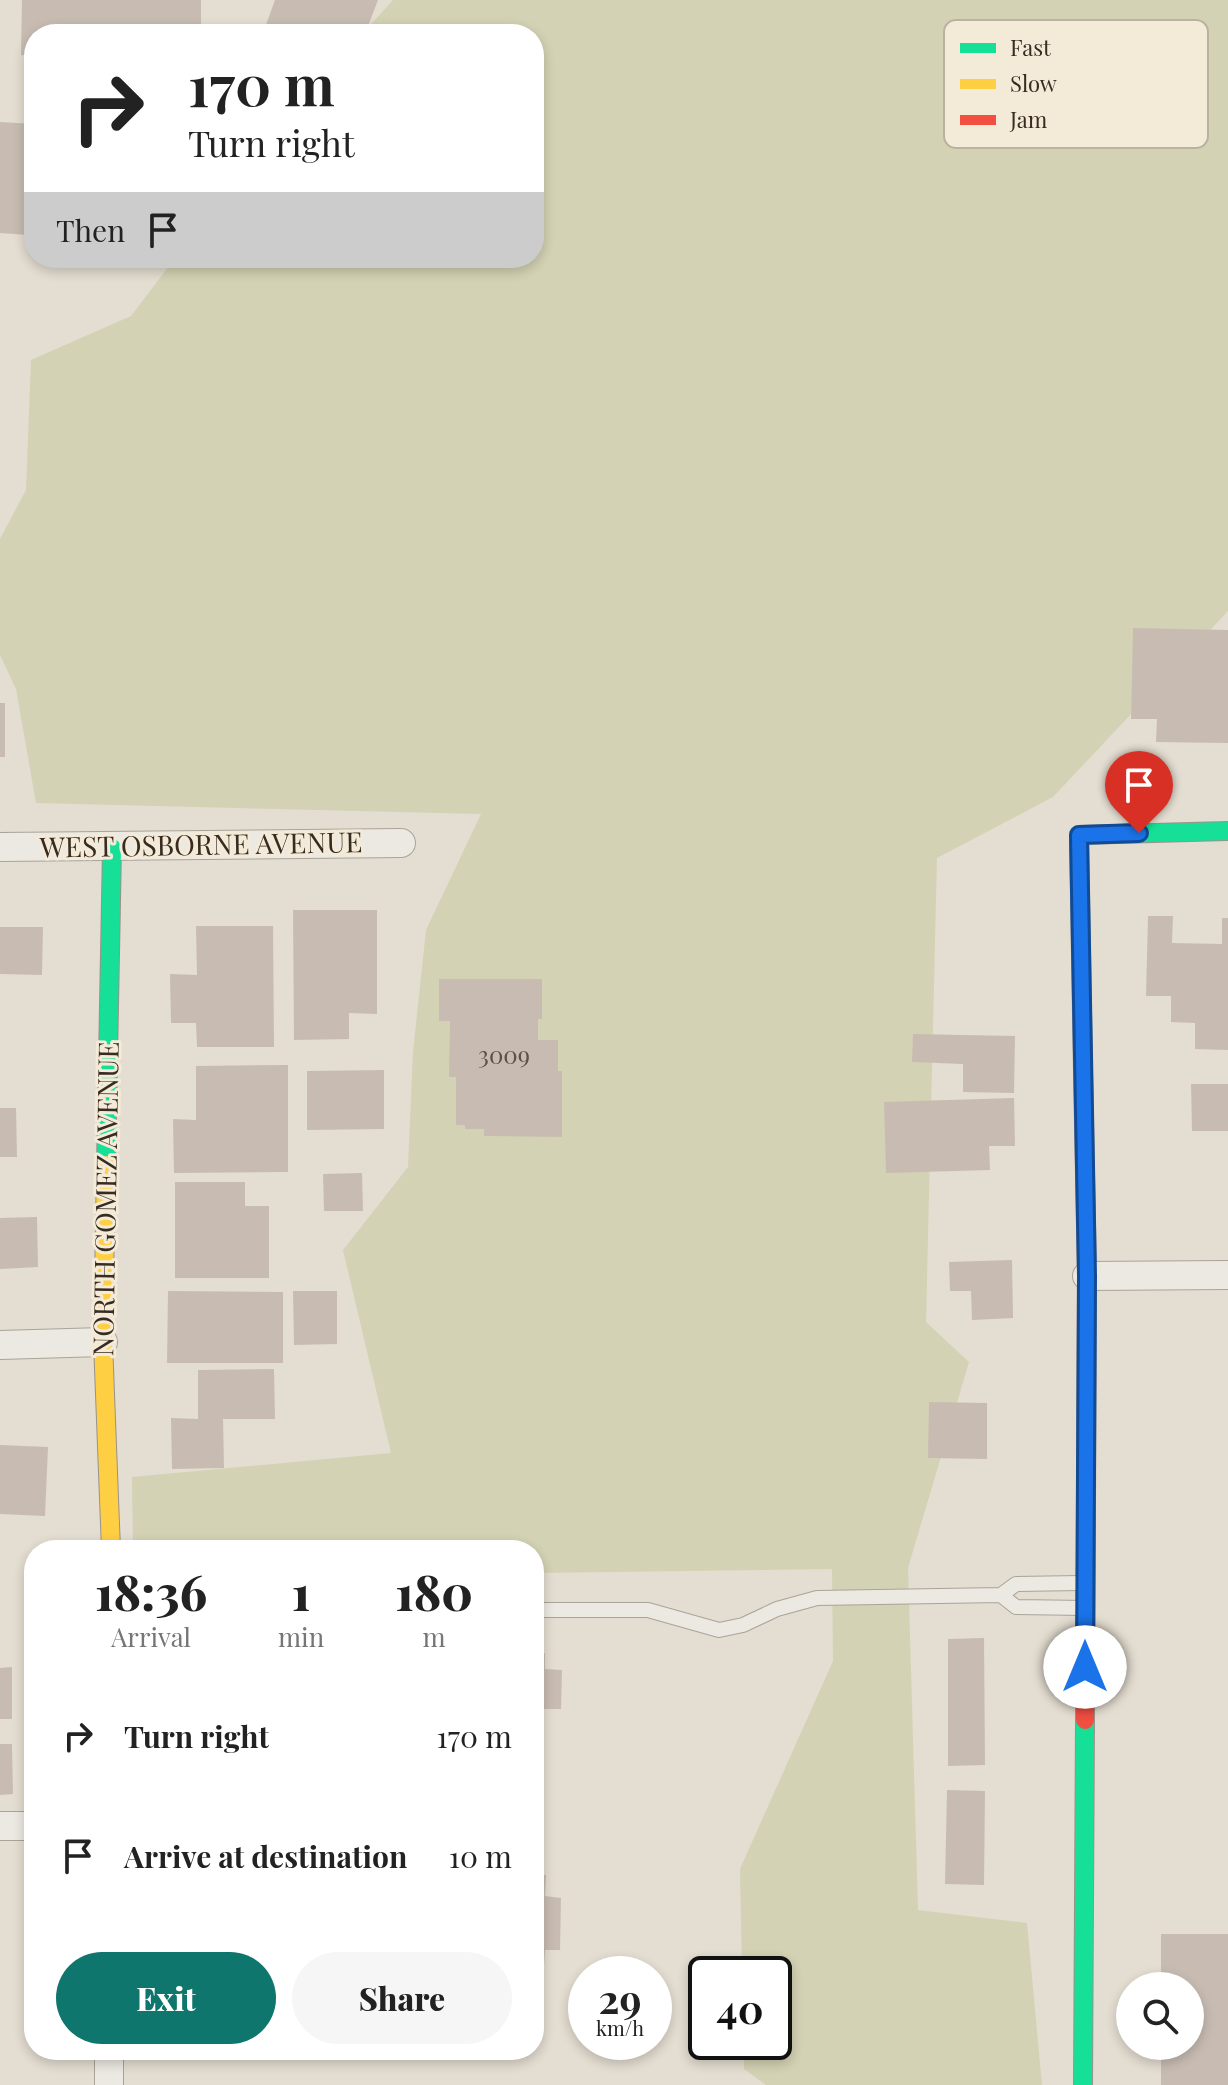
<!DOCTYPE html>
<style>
:root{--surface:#fff;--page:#f6f6f6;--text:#222;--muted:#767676;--accent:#0f766e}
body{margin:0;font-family:"Playfair Display",serif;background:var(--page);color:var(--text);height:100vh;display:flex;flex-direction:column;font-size:30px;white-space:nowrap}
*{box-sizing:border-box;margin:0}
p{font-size:26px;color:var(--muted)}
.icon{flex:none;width:44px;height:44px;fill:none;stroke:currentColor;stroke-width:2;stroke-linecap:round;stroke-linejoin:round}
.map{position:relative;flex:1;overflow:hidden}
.panel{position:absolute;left:24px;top:1540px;width:520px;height:520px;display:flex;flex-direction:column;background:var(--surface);border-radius:32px;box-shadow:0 4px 12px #0003}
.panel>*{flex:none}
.guide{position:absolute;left:24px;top:24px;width:520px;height:244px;border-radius:32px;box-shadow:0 4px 12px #0003;background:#fff;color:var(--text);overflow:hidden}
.fabs{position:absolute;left:1116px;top:1972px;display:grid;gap:16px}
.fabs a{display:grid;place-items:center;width:88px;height:88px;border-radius:50%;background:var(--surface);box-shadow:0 4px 12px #0003;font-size:40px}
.speed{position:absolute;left:568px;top:1956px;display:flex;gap:16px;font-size:40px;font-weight:700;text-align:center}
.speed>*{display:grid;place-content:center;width:104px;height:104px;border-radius:50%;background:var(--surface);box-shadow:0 4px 12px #0003;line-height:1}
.speed small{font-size:20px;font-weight:400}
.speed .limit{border:4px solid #111;border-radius:12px;background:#fff;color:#111}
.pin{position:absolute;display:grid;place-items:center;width:68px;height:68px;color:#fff;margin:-82px -34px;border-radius:50% 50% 50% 0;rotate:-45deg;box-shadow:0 0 8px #0007}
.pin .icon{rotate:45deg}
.me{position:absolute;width:88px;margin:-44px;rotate:0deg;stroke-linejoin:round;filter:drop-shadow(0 0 6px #0008)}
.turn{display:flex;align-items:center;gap:28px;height:168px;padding:0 32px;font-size:36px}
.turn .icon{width:104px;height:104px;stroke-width:2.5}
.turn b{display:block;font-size:56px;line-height:68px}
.then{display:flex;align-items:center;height:76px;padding:0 32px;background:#0003;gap:16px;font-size:30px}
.eta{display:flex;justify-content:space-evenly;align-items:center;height:136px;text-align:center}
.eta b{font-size:48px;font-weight:800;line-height:56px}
.primary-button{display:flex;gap:16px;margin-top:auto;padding:16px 32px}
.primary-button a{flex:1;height:92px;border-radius:48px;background:var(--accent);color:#fff;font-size:32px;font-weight:800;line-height:92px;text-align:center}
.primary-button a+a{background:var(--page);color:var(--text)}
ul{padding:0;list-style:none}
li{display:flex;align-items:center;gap:24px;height:120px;padding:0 32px}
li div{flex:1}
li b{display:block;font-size:30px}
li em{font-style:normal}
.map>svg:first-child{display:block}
.green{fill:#d4d2b4}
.building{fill:#c8bcb2}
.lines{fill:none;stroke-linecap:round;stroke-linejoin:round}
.lane-casing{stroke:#aaa399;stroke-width:16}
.street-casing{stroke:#aaa399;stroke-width:30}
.fast-casing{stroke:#99928a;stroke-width:20}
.slow-casing{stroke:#99928a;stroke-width:20}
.jam-casing{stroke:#99928a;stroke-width:20}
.lane{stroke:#ece9e2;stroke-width:14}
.street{stroke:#ece9e2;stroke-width:28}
.fast{stroke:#16e098;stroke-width:18}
.slow{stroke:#ffcf43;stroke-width:18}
.jam{stroke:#f24e42;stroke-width:18}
.route-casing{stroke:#114b97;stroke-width:20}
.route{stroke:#1a73e8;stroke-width:14}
.labels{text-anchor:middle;stroke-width:6;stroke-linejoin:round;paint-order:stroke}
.number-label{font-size:24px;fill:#5c4f45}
.street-label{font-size:28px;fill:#382b21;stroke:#f3ead8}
.key{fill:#f3ead8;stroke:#bbb1a1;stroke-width:2}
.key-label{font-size:22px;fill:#382b21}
</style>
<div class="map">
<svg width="1228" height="2085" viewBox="0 0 1228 2085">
<rect width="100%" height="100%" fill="#e4ddd1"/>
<path class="green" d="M393,0H1228V611L1053,797L937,858L926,1322L969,1362L908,1568L918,1910L1027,1923L1042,2085H766L744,2069V2042H774V1974H742L740,1869L833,1661L832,1569L534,1573V1550H133L132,1477L391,1453L343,1250L408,1167L413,1052L426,930L481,814L36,803L16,689L0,655V539L26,490L31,360L131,316L175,258H534V34H362Z"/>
<path class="building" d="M22,0H201V34H34V56L21,55Z
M275,0H378L365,34H265L263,33Z
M0,122L34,124V181H30L28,235L0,233Z
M1133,628L1228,630V743L1156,742L1157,719H1131Z
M0,703H5V757H0Z
M293,910H377V1014L349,1013V1039L294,1040Z
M1148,916H1173L1172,943L1222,944V918H1228V1050L1195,1049V1023L1171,1022V996H1146Z
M196,926H273L274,1047H197L196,1023H171L170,974L197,975Z
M0,927H43L42,975L0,974Z
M439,979H542V1019H538V1040H558V1071H562V1137L484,1136V1129H465V1125H456V1077H449L450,1021H439Z
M913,1034L1015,1036L1014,1093L963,1092V1064L912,1062Z
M288,1065V1172L174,1173L173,1119L196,1120V1066Z
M384,1070V1129L307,1130V1071Z
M1191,1084H1228V1131H1192Z
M1014,1098L1015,1146H989L990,1170L886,1173L884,1102Z
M0,1108H16L17,1157H0Z
M362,1173L363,1211H324L323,1174Z
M175,1182H245V1206H269V1278H175Z
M37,1217L38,1267L0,1269V1218Z
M1012,1260L1013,1318L972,1320L971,1291H950L949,1262Z
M168,1291L283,1292V1363H167Z
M293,1291H337V1344L294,1345Z
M274,1369L275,1419H223L224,1468L172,1469L171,1418L198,1419V1370Z
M929,1402L987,1403V1459L928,1458Z
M0,1445L48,1447L45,1516L0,1514Z
M984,1638L985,1765L948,1766V1639Z
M534,1653H545V1669L562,1670L561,1709H544L543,1744L534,1743Z
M12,1667V1719H0V1668Z
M0,1744H12L13,1794L0,1795Z
M947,1790L985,1791L984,1885L945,1884Z
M534,1875H546L545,1896L561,1898L560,1950H545L544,1965H534Z
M1161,1934H1228V2085H1161V2046H1190V1986H1161Z"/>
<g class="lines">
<defs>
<path id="lane" d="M1081,1583L1016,1584L1001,1595L1016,1607L1085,1608
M534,1610H648L719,1630L743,1625L777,1609L817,1598L1001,1595"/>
<path id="street" d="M0,847L401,843
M1087,1276L1228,1275
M0,1345L103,1342
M0,1826H34
M109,2050V2085"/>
<path id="fast" d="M1083,1072L1079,835L1228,831
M106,1165L112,848
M1083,2085L1085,1720"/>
<path id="slow" d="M106,1165L103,1342L111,1550"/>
<path id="jam" d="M1083,1072L1087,1276L1085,1720"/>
</defs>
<use href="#lane" class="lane-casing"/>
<use href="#street" class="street-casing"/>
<use href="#fast" class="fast-casing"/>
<use href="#slow" class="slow-casing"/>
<use href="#jam" class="jam-casing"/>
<use href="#lane" class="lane"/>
<use href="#street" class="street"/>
<use href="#fast" class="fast"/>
<use href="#slow" class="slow"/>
<use href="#jam" class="jam"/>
</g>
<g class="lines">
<defs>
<path id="route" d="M1085,1667L1087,1276L1079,835L1139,833"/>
</defs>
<use href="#route" class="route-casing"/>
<use href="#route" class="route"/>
</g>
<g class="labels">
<g class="number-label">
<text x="504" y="1064">3009</text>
</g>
<g class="street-label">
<text transform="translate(201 845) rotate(-1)" y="10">WEST OSBORNE AVENUE</text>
<text transform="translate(106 1199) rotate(-89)" y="10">NORTH GOMEZ AVENUE</text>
</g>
</g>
<rect x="944" y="20" width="264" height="128" rx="12" class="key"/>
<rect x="960" y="43" width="36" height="10" fill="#16e098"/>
<rect x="960" y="79" width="36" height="10" fill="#ffcf43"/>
<rect x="960" y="115" width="36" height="10" fill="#f24e42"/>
<g class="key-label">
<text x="1010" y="56">Fast</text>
<text x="1010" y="92">Slow</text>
<text x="1010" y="128">Jam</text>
</g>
</svg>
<div class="fabs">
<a><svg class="icon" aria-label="search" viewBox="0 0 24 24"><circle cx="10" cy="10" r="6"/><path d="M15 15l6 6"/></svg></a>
</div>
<div class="speed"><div>29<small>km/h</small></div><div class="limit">40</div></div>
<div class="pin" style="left:1139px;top:833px;background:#d93025"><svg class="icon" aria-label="arrive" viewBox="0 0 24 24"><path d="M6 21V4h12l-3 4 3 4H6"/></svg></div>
<svg class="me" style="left:1085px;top:1667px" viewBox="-20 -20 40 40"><circle r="19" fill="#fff"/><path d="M0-13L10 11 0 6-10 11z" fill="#1a73e8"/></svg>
<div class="guide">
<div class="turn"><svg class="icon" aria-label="right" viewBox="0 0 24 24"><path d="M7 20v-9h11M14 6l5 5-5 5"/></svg><div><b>170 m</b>Turn right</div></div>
<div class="then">Then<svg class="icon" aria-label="arrive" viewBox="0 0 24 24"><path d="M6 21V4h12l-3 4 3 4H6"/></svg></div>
</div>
<section class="panel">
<div class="eta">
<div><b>18:36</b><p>Arrival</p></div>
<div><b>1</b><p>min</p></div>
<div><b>180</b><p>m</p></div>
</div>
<ul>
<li><svg class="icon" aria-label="right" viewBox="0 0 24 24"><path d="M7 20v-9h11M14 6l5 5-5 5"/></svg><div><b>Turn right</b></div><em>170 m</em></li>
<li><svg class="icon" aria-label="arrive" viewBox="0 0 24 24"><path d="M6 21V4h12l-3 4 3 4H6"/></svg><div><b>Arrive at destination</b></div><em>10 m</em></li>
</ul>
<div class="primary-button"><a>Exit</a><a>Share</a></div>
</section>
</div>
